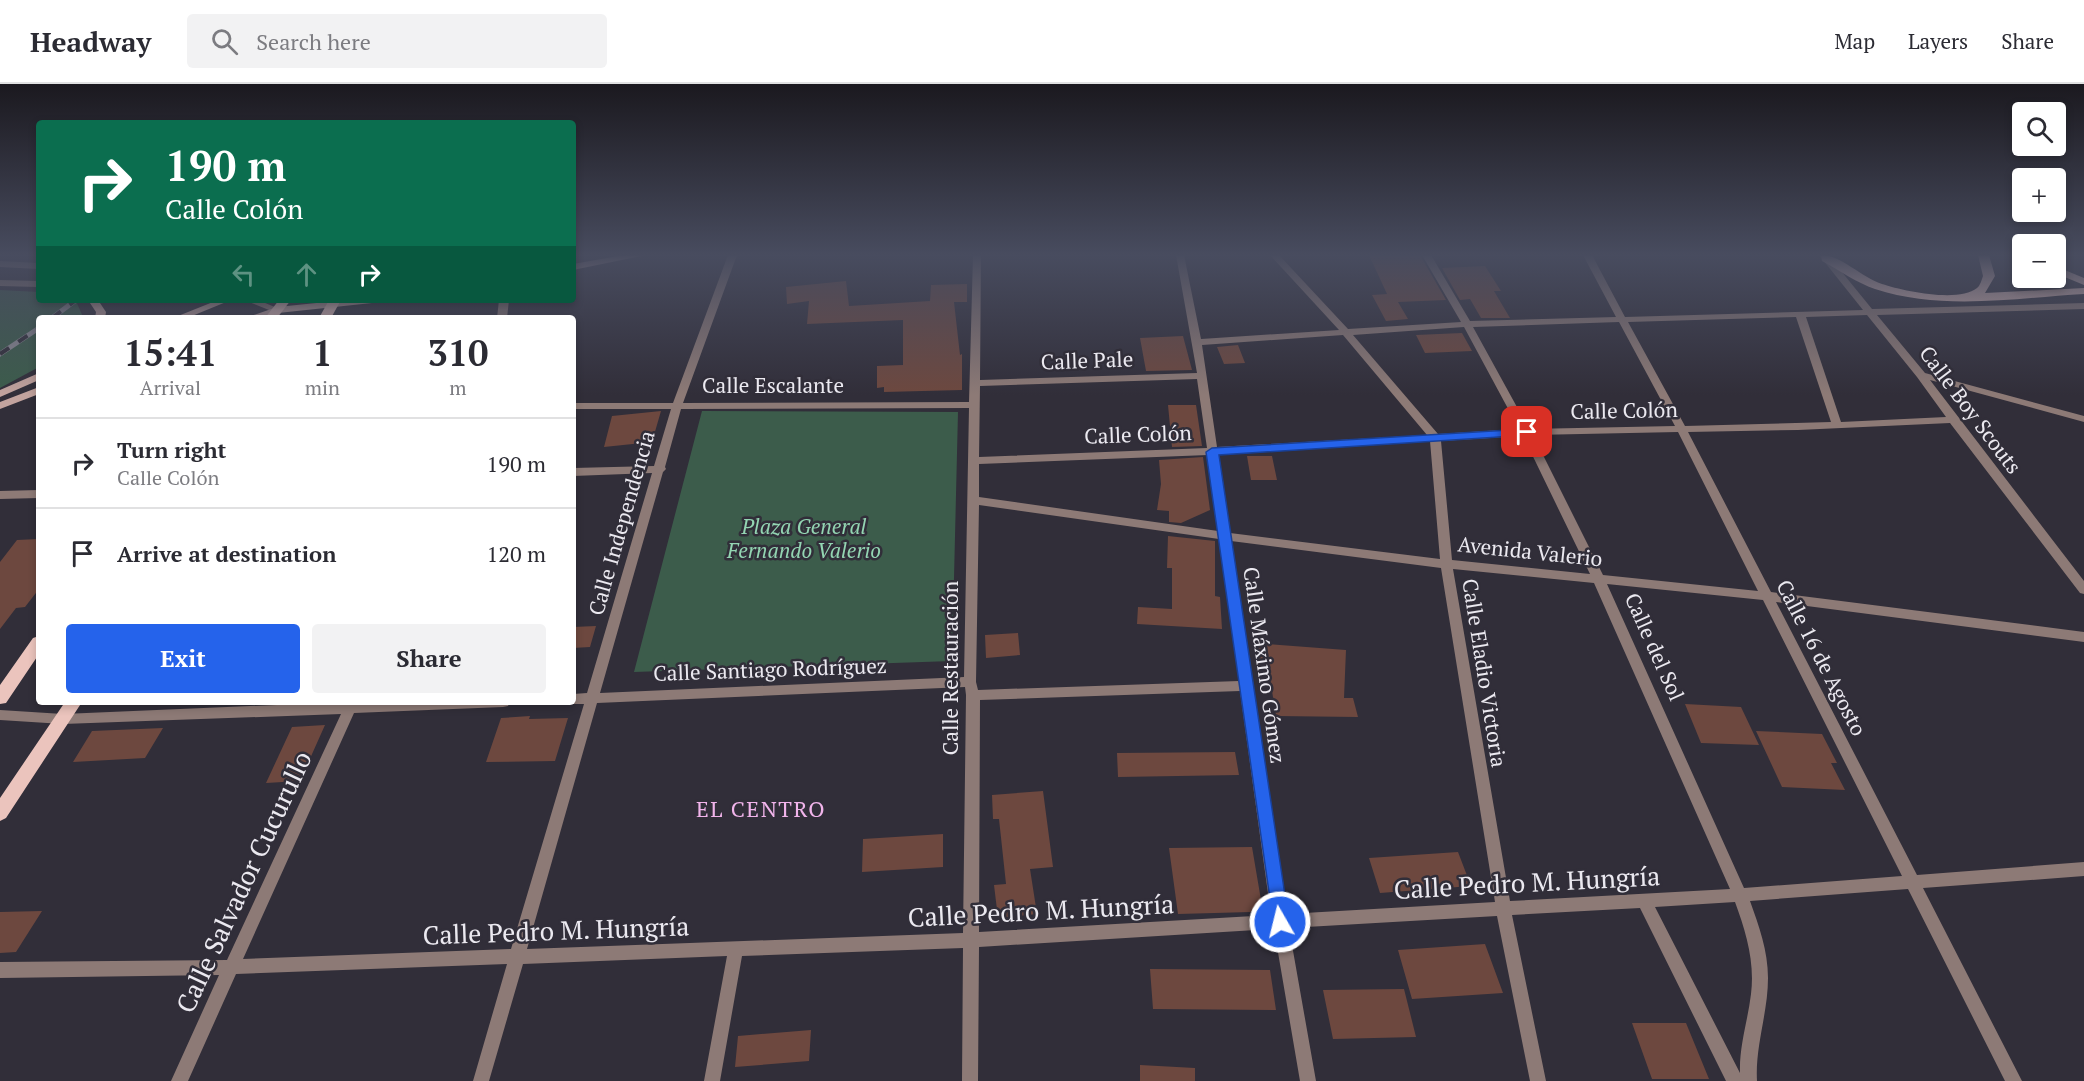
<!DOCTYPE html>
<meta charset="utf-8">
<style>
:root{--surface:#fff;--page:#f2f2f3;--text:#2b2b33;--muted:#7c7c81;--line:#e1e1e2;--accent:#2563eb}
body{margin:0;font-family:"PT Serif",serif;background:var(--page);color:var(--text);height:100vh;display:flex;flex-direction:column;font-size:22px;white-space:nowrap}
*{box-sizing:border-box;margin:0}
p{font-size:20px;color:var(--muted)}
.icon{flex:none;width:33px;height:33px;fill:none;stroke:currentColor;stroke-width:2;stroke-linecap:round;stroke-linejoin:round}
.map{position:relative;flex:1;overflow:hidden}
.side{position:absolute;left:36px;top:231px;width:540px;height:390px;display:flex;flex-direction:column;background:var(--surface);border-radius:6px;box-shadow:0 3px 9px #0003}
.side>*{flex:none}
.guide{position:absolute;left:36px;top:36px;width:540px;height:183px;border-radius:6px;box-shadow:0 3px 9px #0003;background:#0b6e4f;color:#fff;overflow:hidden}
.controls{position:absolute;left:2012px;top:18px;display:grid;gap:12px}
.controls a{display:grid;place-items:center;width:54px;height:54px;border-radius:6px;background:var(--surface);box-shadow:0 3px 9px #0003;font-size:30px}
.pin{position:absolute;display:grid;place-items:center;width:51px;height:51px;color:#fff;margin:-26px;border-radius:12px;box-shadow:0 3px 9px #0006}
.me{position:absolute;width:66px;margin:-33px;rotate:352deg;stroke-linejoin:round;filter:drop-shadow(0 0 4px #0008)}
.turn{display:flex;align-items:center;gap:21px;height:126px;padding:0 30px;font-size:27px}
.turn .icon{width:78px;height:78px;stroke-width:2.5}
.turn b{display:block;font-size:42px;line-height:51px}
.lanes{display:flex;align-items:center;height:57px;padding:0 30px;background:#0003;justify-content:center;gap:30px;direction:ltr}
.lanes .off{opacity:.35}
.eta{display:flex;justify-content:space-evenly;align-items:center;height:102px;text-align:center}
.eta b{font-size:36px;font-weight:700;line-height:42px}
.button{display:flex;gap:12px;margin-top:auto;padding:12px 30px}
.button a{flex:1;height:69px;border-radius:6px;background:var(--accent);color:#fff;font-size:24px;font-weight:700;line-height:69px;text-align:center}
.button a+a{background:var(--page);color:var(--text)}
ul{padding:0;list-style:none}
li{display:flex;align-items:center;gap:18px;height:90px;padding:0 30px;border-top:2px solid var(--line)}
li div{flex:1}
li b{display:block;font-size:22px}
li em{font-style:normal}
header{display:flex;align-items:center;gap:36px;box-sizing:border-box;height:84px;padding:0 30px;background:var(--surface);border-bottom:2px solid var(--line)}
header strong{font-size:28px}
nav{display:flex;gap:33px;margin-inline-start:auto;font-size:21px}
.search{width:420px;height:54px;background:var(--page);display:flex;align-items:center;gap:15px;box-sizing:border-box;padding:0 21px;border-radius:6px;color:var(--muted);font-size:22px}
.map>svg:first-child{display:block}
.green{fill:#3c5c4b}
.building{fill:#6d483f}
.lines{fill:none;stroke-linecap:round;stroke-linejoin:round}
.minor{fill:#8d7a76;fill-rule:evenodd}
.secondary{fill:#c2a39e;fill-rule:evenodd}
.primary{fill:#ebc4bd;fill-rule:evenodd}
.rail-casing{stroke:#8d8b94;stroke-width:5}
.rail{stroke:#312e39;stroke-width:4;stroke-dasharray:11;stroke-linecap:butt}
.route{fill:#2563eb;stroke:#184099;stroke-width:1.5}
.labels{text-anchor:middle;stroke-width:5;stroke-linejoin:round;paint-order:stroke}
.street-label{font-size:21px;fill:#ebe9f0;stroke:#312e39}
.park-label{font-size:21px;font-style:italic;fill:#93d5b2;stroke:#312e39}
.neighbourhood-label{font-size:22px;letter-spacing:1.5px;fill:#f1b4eb;stroke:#312e39}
.near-street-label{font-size:26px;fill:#ebe9f0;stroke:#312e39}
</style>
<header>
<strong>Headway</strong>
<div class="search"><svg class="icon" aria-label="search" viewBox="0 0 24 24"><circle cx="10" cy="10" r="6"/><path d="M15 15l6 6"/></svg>Search here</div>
<nav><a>Map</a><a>Layers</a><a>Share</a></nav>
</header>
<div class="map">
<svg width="2084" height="997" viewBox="0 0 2084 997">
<rect width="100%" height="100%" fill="#312e39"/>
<path class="green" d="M0,206L39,208V216L76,217L83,233L39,234V283L0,304Z
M702,327L958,328L952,577L634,588Z"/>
<path class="building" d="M1369,171H1420L1446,216L1398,218L1408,235L1386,237L1372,211L1387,210Z
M1485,182L1501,207H1494L1510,234H1481L1470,215L1460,216L1442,184Z
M846,197L849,222L930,217L931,201L967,200V218H954L960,271L962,270V306L884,308V303L877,304V282L903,281V236L807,240L809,217L787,220L786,203Z
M1462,249L1472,267L1425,269L1416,251Z
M1183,252L1192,286L1146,287L1140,254Z
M1238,261L1245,279L1224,280L1217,263Z
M1168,321H1196L1202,362L1172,363Z
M661,327L652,358L604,363L612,332Z
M1247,372H1272L1277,396H1251Z
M1203,373L1210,426L1181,439L1169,438V427L1157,426L1161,400L1159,376Z
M1168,452L1215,457V512L1220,513L1222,545L1137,540L1138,523L1172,525V484H1167Z
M39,455V505L25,523L16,524L0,545V478L17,456Z
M596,542L590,563L573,564V543Z
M1018,549L1020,571L986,574L985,551Z
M1255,559L1346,566L1344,614H1353L1358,633L1276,632L1269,588H1258Z
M1685,620L1741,623L1759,661L1701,659Z
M530,632L529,635L568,634L555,677L486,678L501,634Z
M325,641L300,697L266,699L292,643Z
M163,644L145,674L73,678L92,647Z
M1756,647L1822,650L1837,679H1831L1845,706L1782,703Z
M1235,668L1239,691L1118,693L1117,669Z
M1043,707L1053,783L1030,785L1037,830L998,834L994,801L1006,800L999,735H993L992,711Z
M943,750V783L862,788L863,755Z
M1252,763L1261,816L1251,828L1178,830L1169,764Z
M1458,768L1471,802L1380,809L1369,774Z
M42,827L16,868L0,869V828Z
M1485,860L1503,909L1412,915L1398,866Z
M1150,885L1270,886L1276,926L1153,925Z
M1404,905L1416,953L1333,955L1323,906Z
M1632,939H1686L1709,995H1652Z
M811,946L809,977L735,983L738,952Z
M1140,981L1195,984V997H1140Z"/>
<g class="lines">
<path class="minor" d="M728,171H737L683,319L969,318L973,171H981L980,296L1197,289L1176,171H1184L1201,255L1339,246L1270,171H1279L1348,245L1461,238L1422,171H1431L1470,237L1616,233L1583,171H1592L1625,233L1863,226L1819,171H1828L1872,225L2084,219V225L1877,231L1925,289L2084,332V338L1930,296L2084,497V510L2080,509L1950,339L1798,346L1688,348L1771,508L2084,548V558L1776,518L1917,791L2084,778V792L1923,804L2022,997H2005L1908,805L1750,817C1759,842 1768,867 1768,894C1768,929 1755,962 1757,997H1726L1640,824L1512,831L1546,997H1530L1497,832L1289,844L1316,997H1300L1274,845L979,863L978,997H962L963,864L742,872L720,997H704L727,872L523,880L489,997H473L507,880L236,890L188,997H171L219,891L0,894V878L227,876L341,630L63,640L0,636V626L63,630L346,618H510L508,622L503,623L354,629L243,875L511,865L584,620H573L568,618H573V610L587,609L652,389L573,392V384L654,382L671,325H573V319H673ZM1867,231L1917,293L1946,333L1841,338L1806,233ZM1796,233L1831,338L1685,342L1628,238ZM1619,238L1675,342L1529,345L1473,243ZM1464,243L1519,345L1438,350L1353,251ZM1343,251L1427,351L1217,363L1202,261ZM1197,295L1207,364L979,373L980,302ZM969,324L964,593L600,609L663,388L666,385L665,383L681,325ZM1678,348L1758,507L1603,491L1533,351ZM1523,352L1590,490L1452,476L1441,357ZM1430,357L1440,475L1230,449L1218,370ZM1208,371L1218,447L979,413V380ZM979,421L1219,455L1239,597L978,606L976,598ZM1231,457L1441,484L1495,818L1287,830ZM1453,485L1594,499L1730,805L1510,817ZM1607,500L1763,516L1902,792L1744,804ZM965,603L966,611L963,849L527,865L597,619ZM1240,607L1271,831L979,848L980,616ZM1735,818C1746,848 1755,878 1751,910C1748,936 1739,962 1740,989L1655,823Z
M0,177L39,179V185L0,183Z
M0,196L39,197V203L0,202Z
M244,216H258L282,226L280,228H274Z
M499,216H509L507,234H497Z
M39,406V414L0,415V407Z"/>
<path class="secondary" d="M624,171H646L573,186V180Z
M88,216H98L106,228L105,234H95L96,228Z
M218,216H231L187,234H173Z
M346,216H377L372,219L278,229L260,234H245L277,223Z
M39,289V296L0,313V306Z
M39,303V310L0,325V318Z"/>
<path class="primary" d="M1821,171C1841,171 1861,193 1882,200C1903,207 1959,219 1977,204C1980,202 1982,195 1983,192L1978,171H1989L1995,192L1985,209L2084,204V210C2015,214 1942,227 1875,205C1857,199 1839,186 1822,177Z
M2055,182L2084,194V201L2055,189Z
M279,216H291L277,234H265Z
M329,216H341L331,234H319Z
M39,552V570L6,619L0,620V601L33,554Z
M65,618H82L6,734L0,737V714Z"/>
<defs>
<path id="rail" d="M52,234L76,216
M0,270L39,244"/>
</defs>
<use href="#rail" class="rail-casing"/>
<use href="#rail" class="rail"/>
</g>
<linearGradient id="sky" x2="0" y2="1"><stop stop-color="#1b191f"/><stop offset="0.55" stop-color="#484c5f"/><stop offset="1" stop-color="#484c5f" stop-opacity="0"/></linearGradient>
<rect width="2084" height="311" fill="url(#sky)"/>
<path class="route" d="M1527,345L1531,346V351L1219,371L1289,838L1286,843L1280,846L1274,843L1206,368L1212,364Z"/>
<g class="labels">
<g class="street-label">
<text transform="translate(1087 277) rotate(-2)" y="7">Calle Pale</text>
<text x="773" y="309">Calle Escalante</text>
<text transform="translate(1970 326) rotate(53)" y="7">Calle Boy Scouts</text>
<text transform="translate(1624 327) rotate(-1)" y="7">Calle Colón</text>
<text transform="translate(1138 351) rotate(-2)" y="7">Calle Colón</text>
<text transform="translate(622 439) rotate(-74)" y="7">Calle Independencia</text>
<text transform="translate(1530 468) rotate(6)" y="7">Avenida Valerio</text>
<text transform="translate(1654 563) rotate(66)" y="7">Calle del Sol</text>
<text transform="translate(1821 574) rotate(63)" y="7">Calle 16 de Agosto</text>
<text transform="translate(1264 581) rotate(82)" y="7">Calle Máximo Gómez</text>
<text transform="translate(951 584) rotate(-90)" y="7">Calle Restauración</text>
<text transform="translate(770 586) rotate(-2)" y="7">Calle Santiago Rodríguez</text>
<text transform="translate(1484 589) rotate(81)" y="7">Calle Eladio Victoria</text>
</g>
<g class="park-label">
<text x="804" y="450">Plaza General<tspan x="804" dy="24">Fernando Valerio</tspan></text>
</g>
<g class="neighbourhood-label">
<text x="761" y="733">EL CENTRO</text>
</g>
<g class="near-street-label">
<text transform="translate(244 798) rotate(-65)" y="9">Calle Salvador Cucurullo</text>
<text transform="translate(1527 799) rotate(-3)" y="9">Calle Pedro M. Hungría</text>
<text transform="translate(1041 827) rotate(-3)" y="9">Calle Pedro M. Hungría</text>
<text transform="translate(556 847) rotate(-2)" y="9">Calle Pedro M. Hungría</text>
</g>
</g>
</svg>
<div class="controls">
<a><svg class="icon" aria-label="search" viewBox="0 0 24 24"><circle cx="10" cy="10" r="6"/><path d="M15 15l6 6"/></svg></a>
<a>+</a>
<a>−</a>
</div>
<div class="pin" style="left:1527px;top:348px;background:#d93025"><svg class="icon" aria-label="arrive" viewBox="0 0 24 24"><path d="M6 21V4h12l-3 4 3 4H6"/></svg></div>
<svg class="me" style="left:1280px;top:838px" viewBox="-20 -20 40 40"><circle r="17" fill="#2563eb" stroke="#fff" stroke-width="3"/><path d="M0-11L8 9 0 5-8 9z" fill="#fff"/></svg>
<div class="guide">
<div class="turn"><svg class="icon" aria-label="right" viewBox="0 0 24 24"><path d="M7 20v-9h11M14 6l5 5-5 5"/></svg><div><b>190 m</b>Calle Colón</div></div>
<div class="lanes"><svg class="icon off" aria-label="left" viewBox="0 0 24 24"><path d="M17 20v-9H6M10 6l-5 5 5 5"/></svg><svg class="icon off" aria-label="ahead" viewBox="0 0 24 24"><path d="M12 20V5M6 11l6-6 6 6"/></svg><svg class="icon" aria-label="right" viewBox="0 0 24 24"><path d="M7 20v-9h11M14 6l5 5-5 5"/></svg></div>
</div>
<section class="side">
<div class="eta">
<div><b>15:41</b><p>Arrival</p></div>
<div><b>1</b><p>min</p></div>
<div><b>310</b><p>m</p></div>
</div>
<ul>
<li><svg class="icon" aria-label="right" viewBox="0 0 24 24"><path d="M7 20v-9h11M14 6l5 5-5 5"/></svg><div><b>Turn right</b><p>Calle Colón</p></div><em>190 m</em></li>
<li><svg class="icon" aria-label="arrive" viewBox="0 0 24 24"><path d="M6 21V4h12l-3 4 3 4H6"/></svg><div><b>Arrive at destination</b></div><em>120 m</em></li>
</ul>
<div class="button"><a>Exit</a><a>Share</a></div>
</section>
</div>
